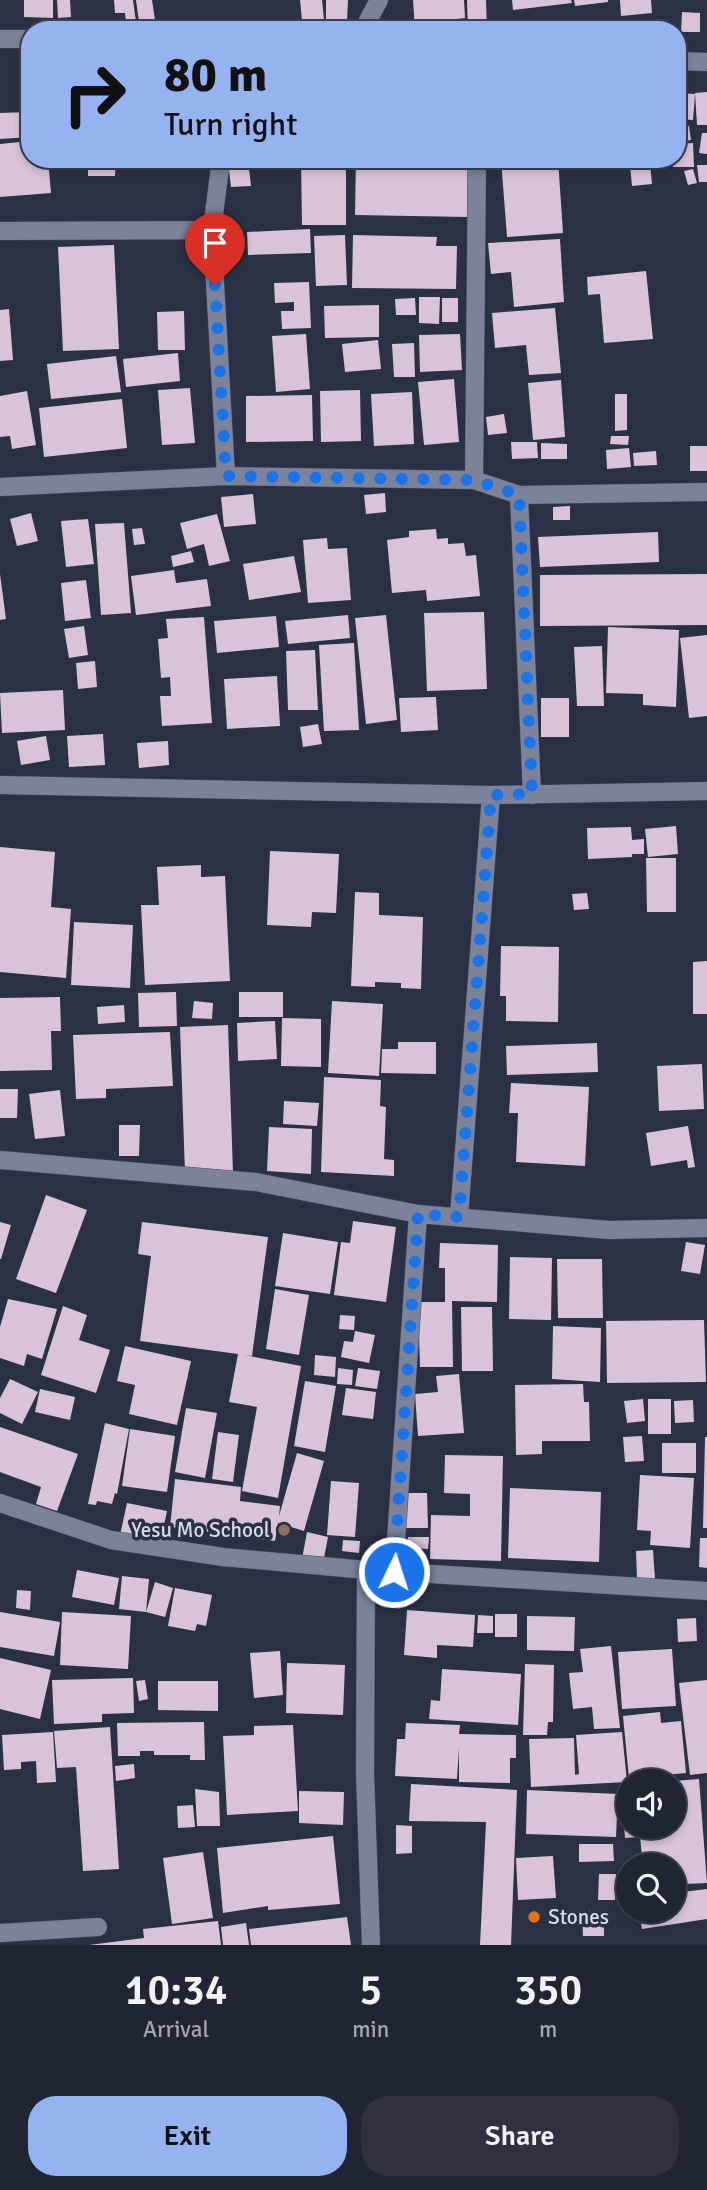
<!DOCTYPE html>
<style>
:root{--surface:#202534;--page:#2d3140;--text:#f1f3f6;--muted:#a2a5ac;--line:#3d424f;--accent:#95b2f1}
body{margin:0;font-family:Signika,sans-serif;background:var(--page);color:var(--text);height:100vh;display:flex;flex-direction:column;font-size:26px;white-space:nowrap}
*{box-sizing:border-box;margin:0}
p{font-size:23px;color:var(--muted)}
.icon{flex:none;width:38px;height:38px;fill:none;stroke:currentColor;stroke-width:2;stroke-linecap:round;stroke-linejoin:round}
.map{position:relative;height:1945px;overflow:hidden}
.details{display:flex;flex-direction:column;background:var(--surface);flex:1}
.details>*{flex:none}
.guide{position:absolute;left:21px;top:21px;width:665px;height:147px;border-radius:28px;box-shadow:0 4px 10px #0003,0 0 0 2px var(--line);background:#95b2f1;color:#111;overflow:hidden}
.controls{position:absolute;left:616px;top:1769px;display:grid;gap:14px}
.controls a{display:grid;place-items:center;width:70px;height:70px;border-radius:50%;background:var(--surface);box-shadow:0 4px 10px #0003,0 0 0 2px var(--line);font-size:35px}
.pin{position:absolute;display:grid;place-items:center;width:60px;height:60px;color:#fff;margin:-72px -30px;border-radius:50% 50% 50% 0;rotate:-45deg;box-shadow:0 0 7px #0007}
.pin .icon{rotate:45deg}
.me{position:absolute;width:77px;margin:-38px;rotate:4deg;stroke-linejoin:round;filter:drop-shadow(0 0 5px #0008)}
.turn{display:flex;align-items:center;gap:24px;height:147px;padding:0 28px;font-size:32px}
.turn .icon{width:91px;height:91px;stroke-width:2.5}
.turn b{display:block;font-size:49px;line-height:60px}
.eta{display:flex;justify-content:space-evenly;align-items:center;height:119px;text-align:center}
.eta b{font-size:42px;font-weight:600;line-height:49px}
.primary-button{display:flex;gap:14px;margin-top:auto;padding:14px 28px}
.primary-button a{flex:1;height:80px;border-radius:28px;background:var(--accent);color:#111;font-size:28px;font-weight:600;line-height:80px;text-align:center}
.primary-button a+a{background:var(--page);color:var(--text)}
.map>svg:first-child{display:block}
.building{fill:#d8c3d9}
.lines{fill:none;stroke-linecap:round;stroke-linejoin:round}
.minor-casing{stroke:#4a4f60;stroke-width:19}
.minor{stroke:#7b829a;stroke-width:18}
.route{stroke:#1a73e8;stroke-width:12;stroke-dasharray:0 21.6}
.education-dot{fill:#8d6e63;stroke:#2b3145;stroke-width:2.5}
.food-dot{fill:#e8710a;stroke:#2b3145;stroke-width:2.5}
.labels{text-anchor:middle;stroke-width:7;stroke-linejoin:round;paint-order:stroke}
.poi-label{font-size:21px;fill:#d8dcea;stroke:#2b3145;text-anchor:end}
</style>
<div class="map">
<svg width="707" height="1945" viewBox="0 0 707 1945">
<rect width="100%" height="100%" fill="#2b3145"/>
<path class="building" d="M24,0H53V18L24,17Z
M57,0H70L71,17L58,18Z
M114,0H133L137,30H127L125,13H115Z
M136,0H152L155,20L139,22Z
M300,0H322L325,30H303Z
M326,0H348L347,20H326Z
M413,0H464L465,18L447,20L448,30H415Z
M467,0H486L487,28L468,29Z
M512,0H571L572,3L513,10Z
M574,0H608V2L575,6Z
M620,0H651L652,13L621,16Z
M682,12L700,13V32H681Z
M707,92V125H697L695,93Z
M677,93L695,94L693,120L677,119Z
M30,112V137L0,139V113Z
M689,126L691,140L677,142V128Z
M702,133H707V154L699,153Z
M30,141V159H48L51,193L0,197V144Z
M693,143L694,167H673V159H677V144Z
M57,159H116L115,176H88V163H57Z
M301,159H346V225H302Z
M356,159H399V165L468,167L467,217L355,215Z
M501,159H558L563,233L507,237Z
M577,159H610L611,163L578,169Z
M248,160L251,186L231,187L228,162Z
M650,163L652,184L632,186L630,165Z
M697,165H707V182H699Z
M693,169L697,183L688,185L684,171Z
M310,229L311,253L248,255L247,232Z
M345,235L347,285L316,286L314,236Z
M353,235L437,237L436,246H457L456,289L352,288Z
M560,239L564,302L514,307L511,272L491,274L488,243Z
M114,245L119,349L63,351L58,247Z
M646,271L653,339L604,343L600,294L588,295L587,277Z
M309,282L311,328L282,329L281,311H294V302L275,303L274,283Z
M419,297H440L439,324L419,323Z
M415,298L416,315H396L395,299Z
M442,298H458V322H442Z
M379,305V337L325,338L324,306Z
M555,308L561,373L529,375L526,345L495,348L492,313Z
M9,309L13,360L0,361V310Z
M184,311L185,350H158L157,312Z
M306,334L310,389L276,392L272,336Z
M460,334L462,370L420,372L419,335Z
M378,340L381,369L345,372L342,344Z
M414,343L415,377H394L392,344Z
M178,353L180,381L126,387L123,359Z
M116,356L121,392L51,399L47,364Z
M454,379L459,442L424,445L418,382Z
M561,380L565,437L533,440L528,383Z
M190,388L195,443L162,445L158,390Z
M360,390L361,441L321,442L320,391Z
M27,391L36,445L12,449L10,436L0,437V396Z
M412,392L414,444L374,446L371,394Z
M615,394H627V430L615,431Z
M312,395L313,441L246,442V396Z
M122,399L127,448L44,457L39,408Z
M504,414L507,433L488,435L486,417Z
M611,436H629L628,445L610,444Z
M511,442H537L538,458L512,459Z
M541,443L567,444V459H541Z
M690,446H707V471H690Z
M629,448L631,467L607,469L606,450Z
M656,451L657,465L634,466L633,453Z
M385,493L386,512L366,514L364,495Z
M253,494L256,524L224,527L221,497Z
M570,506V520H553V507Z
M31,513L38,541L17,546L10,519Z
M217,514L230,561L209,566L204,544L187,549L180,523Z
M88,519L94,564L66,567L61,521Z
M124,523L131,613L101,615L95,524Z
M142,528L145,544L134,545L132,529Z
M436,529L437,539L448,538V544L464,543L466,556L476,555L480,596L427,601L426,590L392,593L387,540L409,537V531Z
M658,532L659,562L540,567L538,537Z
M327,538L328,549L347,548L351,600L308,603L303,540Z
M191,551L194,562L173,567L171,556Z
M294,556L301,592L249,600L243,564Z
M174,570L176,583L207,579L211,606L136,615L131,576Z
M0,574L6,619L0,620Z
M707,574V625L540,626V575Z
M86,580L91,618L65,621L61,583Z
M484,612L487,689L427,691L424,613Z
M348,615L350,638L288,644L285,621Z
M386,615L397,720L366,724L355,618Z
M276,616L279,647L217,653L214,621Z
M204,617L212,723L162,726L160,696H171L170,677L161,678L158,639L168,638L166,619Z
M84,626L88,655L69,658L64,629Z
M608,627L679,630L676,707L643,705V694L606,693Z
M707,635V716L689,718L680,638Z
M354,643L359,730L324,731L319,645Z
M602,646L604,706H577L574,647Z
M315,650L318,710H288L286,651Z
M95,661L97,687L78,689L76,663Z
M277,676L280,726L227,729L224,679Z
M63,690L65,730L2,733L0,693Z
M436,697L438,730L401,732L399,698Z
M541,698H569V737H541Z
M318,724L322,744L303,747L300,727Z
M103,734L105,765L69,767L67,736Z
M46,736L50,760L21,765L17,741Z
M168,741L169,765L139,768L137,743Z
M676,826L678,854L648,857L645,829Z
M631,827L632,840L644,839V854H632V857L588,859L587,828Z
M0,847L55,852L51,907L71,909L66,978L0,972Z
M270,851L339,854L336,913L312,912L311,927L267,925Z
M646,858H676V912H647Z
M201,865V877L225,876L230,981L145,985L141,905H159L157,867Z
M355,892L379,893V915L423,917L421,989L401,988V983L375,982V987L351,986Z
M587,893L589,909L574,910L572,894Z
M74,922L133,925L130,988L71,985Z
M501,946L559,947L558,1022L506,1021V996H500Z
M707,961V1014H693V962Z
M176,992L177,1026L139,1027L138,993Z
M239,992H283V1017H239Z
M60,997L61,1031H51L52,1070L0,1071V998Z
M194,1001L213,1003L212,1019L192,1018Z
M332,1001L383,1004L379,1076L328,1073Z
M124,1005L125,1022L98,1024L97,1007Z
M282,1018L321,1019V1067L281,1066Z
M275,1021L277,1059L238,1061L237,1023Z
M228,1025L233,1173L185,1174L180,1027Z
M170,1032L173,1086L106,1089V1098L76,1099L73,1035Z
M398,1042H436V1074L381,1073L382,1049H398Z
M597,1043L598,1072L507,1075L506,1046Z
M702,1064L704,1109L659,1111L657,1066Z
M324,1077L381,1080L380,1106L386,1107L384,1159L394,1160V1176L321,1172Z
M511,1083L589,1087L585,1166L516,1162L518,1113H509Z
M0,1089H18L17,1118H0Z
M60,1090L65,1136L35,1139L29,1094Z
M284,1101L319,1103L317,1126L283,1124Z
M119,1125H140L139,1156H119Z
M688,1126L695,1167L688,1168L687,1160L651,1166L646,1133Z
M269,1127L312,1129L311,1174L267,1171Z
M46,1195L87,1210L56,1293L16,1279Z
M353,1221L396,1227L386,1302L334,1295L341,1242L350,1243Z
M0,1222L11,1225L1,1259H0Z
M142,1222L268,1237L252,1356L244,1355L301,1366L278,1498L242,1491L257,1407L229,1402L238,1354L140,1341L151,1256L138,1254Z
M283,1233L338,1242L330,1294L275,1286Z
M686,1242L705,1245L700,1274L681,1271Z
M440,1243L498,1245L497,1302L452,1301L453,1367H420L418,1302H445V1268H439Z
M510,1257L552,1258L551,1320L509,1319Z
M557,1259H602L603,1318H558Z
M275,1289L309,1295L299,1355L266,1349Z
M8,1299L57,1309L42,1359L27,1354L24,1366L0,1358V1327Z
M63,1306L87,1315L79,1340L110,1350L96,1393L41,1375Z
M461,1307H492L493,1371H462Z
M340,1315L355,1316L354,1330L339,1329Z
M704,1320L706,1382L607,1383L606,1321Z
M553,1326L601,1328L600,1382L552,1379Z
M355,1331L375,1335L369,1363L341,1357L344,1341L353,1342Z
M125,1346L191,1361L177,1425L129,1414L135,1385L117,1381Z
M315,1355L336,1357L335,1377L314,1375Z
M338,1368L353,1370L352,1385L337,1384Z
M358,1368L380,1371L377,1389L355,1386Z
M459,1374L464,1433L418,1436L415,1394L438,1392L436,1376Z
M10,1379L38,1392L22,1424L0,1413V1398Z
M305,1381L336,1386L325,1452L294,1446Z
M583,1384L584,1402H589L590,1441H542V1454L516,1455L515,1385Z
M346,1388L376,1392L373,1419L342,1415Z
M40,1389L75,1397L70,1420L35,1412Z
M643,1399L645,1421L627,1423L624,1401Z
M648,1399H671V1434H648Z
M693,1400L694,1422L675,1423L674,1401Z
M186,1408L217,1413L205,1478L175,1472Z
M105,1423L129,1429L117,1494L115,1493L112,1504L97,1501L96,1505L88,1504Z
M0,1427L78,1454L57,1511L36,1504L41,1487L0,1472Z
M130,1429L175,1436L167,1492L122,1486Z
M218,1432L239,1435L233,1482L212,1479Z
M642,1436L644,1461L625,1462L623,1437Z
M705,1437H707V1528H703Z
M662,1443H696V1473H662Z
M297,1453L324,1461L304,1531L278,1523L275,1541L170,1527L175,1479L241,1487L240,1501L280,1506L279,1516Z
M445,1455L503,1456L501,1561L430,1559L431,1515L470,1516V1494L444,1493Z
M640,1475L694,1478L690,1548L650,1545L651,1531L637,1530Z
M331,1481L359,1483L355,1537L327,1535Z
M510,1488L601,1492L599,1562L508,1558Z
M406,1493H427L428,1528H406Z
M127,1503L167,1511L160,1544L120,1535Z
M307,1532L328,1537L323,1563L302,1559Z
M408,1537H429L428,1549L407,1548Z
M700,1538H707V1568L699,1567Z
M343,1540L360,1541L359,1553L342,1551Z
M653,1550L655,1579H637L636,1551Z
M77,1570L119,1578L114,1605L72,1597Z
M122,1576L149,1579L146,1612L119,1609Z
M155,1582L173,1588L165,1617L146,1612Z
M175,1588L212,1595L206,1626L197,1624L195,1631L168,1626Z
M17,1590L31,1591L30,1610L16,1608Z
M407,1610L475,1615L473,1647L437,1645V1658L404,1655Z
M0,1612L60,1622L54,1656L0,1647Z
M62,1612L131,1616L128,1669L60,1665Z
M495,1614H517V1637H495Z
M478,1615L493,1616V1633H477Z
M527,1616L575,1617L574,1651L527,1650Z
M696,1618L697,1641L678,1642L677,1619Z
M611,1646L620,1728L594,1729L592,1707L573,1709L569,1673L583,1672L580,1649Z
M672,1649L676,1706L622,1709L618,1652Z
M280,1651L283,1695L254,1698L250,1653Z
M0,1658L51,1670L40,1719L0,1709Z
M287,1663L345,1665L343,1715L286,1713Z
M525,1664L554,1665L553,1722H548L547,1735H523Z
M442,1669L521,1674L518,1725L429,1719L431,1700L440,1701Z
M133,1678L134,1713L102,1714V1722L54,1724L52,1680Z
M145,1680L148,1699L139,1701L136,1681Z
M707,1680V1773L690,1775L679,1683Z
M158,1681H218V1711L158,1710Z
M660,1712L661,1723L681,1721L686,1773L629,1778L623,1716Z
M204,1722L205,1760H190V1755H154V1751H140V1756H118L117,1723Z
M406,1723L460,1725L459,1734L516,1735V1758H510V1783L459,1782V1748L457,1779L395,1776L397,1739H405Z
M293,1725L298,1811L227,1815L223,1736L254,1735V1726Z
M110,1727L119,1869L83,1871L76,1767L57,1768L54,1731Z
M53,1732L56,1782L37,1783L36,1761L21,1762V1769L4,1770L2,1735Z
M622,1732L627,1782L531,1787L529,1739L574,1738L575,1775L579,1774L576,1735Z
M134,1764L135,1778L116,1781L115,1766Z
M699,1779L707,1883L684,1884L682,1868L643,1866L640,1837L625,1838L621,1785L628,1784V1827H674V1781Z
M411,1784L517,1790L511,1945H480L486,1822L409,1821Z
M195,1789L219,1792L220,1826H197Z
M527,1790L618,1794L616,1837L526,1834Z
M299,1791L344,1792L343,1825L299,1823Z
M193,1805L195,1827L178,1828L177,1806Z
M396,1825L412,1826V1853L396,1854Z
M333,1836L340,1904L268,1910V1906L223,1913L217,1848Z
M579,1844H613L614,1861L579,1862Z
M203,1852L213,1918L172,1924L163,1858Z
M553,1856L556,1898L518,1900L516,1858Z
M599,1874H616L615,1900H598Z
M707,1889V1919L642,1929L639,1911H674V1893Z
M582,1911H604V1936H583Z
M347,1917L351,1945H251L249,1929Z
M218,1921L221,1945H89L144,1938L143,1929Z
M246,1923L249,1945H223L221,1927Z"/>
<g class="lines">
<defs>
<path id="minor" d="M363,30L379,0
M0,39H30
M677,61L707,62
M212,230L226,476
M0,231L212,230L221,159
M474,480L477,159
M0,487L226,476L474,480L519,495L707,492
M519,495L532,795
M0,785L491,795L707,791
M0,1160L256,1182L418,1214L609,1230L707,1228
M459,1217L491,795
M0,1503L111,1540L223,1557L366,1570L707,1591
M366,1570L365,1773L371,1945
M394,1571L418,1214
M0,1933L98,1927"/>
</defs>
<use href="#minor" class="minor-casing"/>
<use href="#minor" class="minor"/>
</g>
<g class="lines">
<path class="route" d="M215,285L226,476L474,480L519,495L532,794L491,795L459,1217L418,1214L394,1572"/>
</g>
<circle class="education-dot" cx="284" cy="1530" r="7"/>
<circle class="food-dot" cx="534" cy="1917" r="7"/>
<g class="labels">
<g class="poi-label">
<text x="270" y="1537">Yesu Mo School</text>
<text x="548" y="1924" text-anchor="start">Stones</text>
</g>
</g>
</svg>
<div class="controls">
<a><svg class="icon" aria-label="sound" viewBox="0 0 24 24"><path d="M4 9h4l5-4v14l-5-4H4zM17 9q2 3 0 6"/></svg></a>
<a><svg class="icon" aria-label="search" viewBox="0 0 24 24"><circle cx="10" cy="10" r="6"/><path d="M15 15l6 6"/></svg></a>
</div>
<div class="pin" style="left:215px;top:285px;background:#d93025"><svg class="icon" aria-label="arrive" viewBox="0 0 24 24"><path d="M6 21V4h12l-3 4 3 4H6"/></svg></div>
<svg class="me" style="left:394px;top:1572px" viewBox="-20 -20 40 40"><circle r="17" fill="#1a73e8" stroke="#fff" stroke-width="3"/><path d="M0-11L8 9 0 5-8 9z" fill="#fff"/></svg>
<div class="guide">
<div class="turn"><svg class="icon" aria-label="right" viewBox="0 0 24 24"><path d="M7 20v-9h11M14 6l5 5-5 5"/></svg><div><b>80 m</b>Turn right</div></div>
</div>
</div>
<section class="details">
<div class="eta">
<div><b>10:34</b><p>Arrival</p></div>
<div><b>5</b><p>min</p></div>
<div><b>350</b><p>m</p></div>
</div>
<div class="primary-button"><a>Exit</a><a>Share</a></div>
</section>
